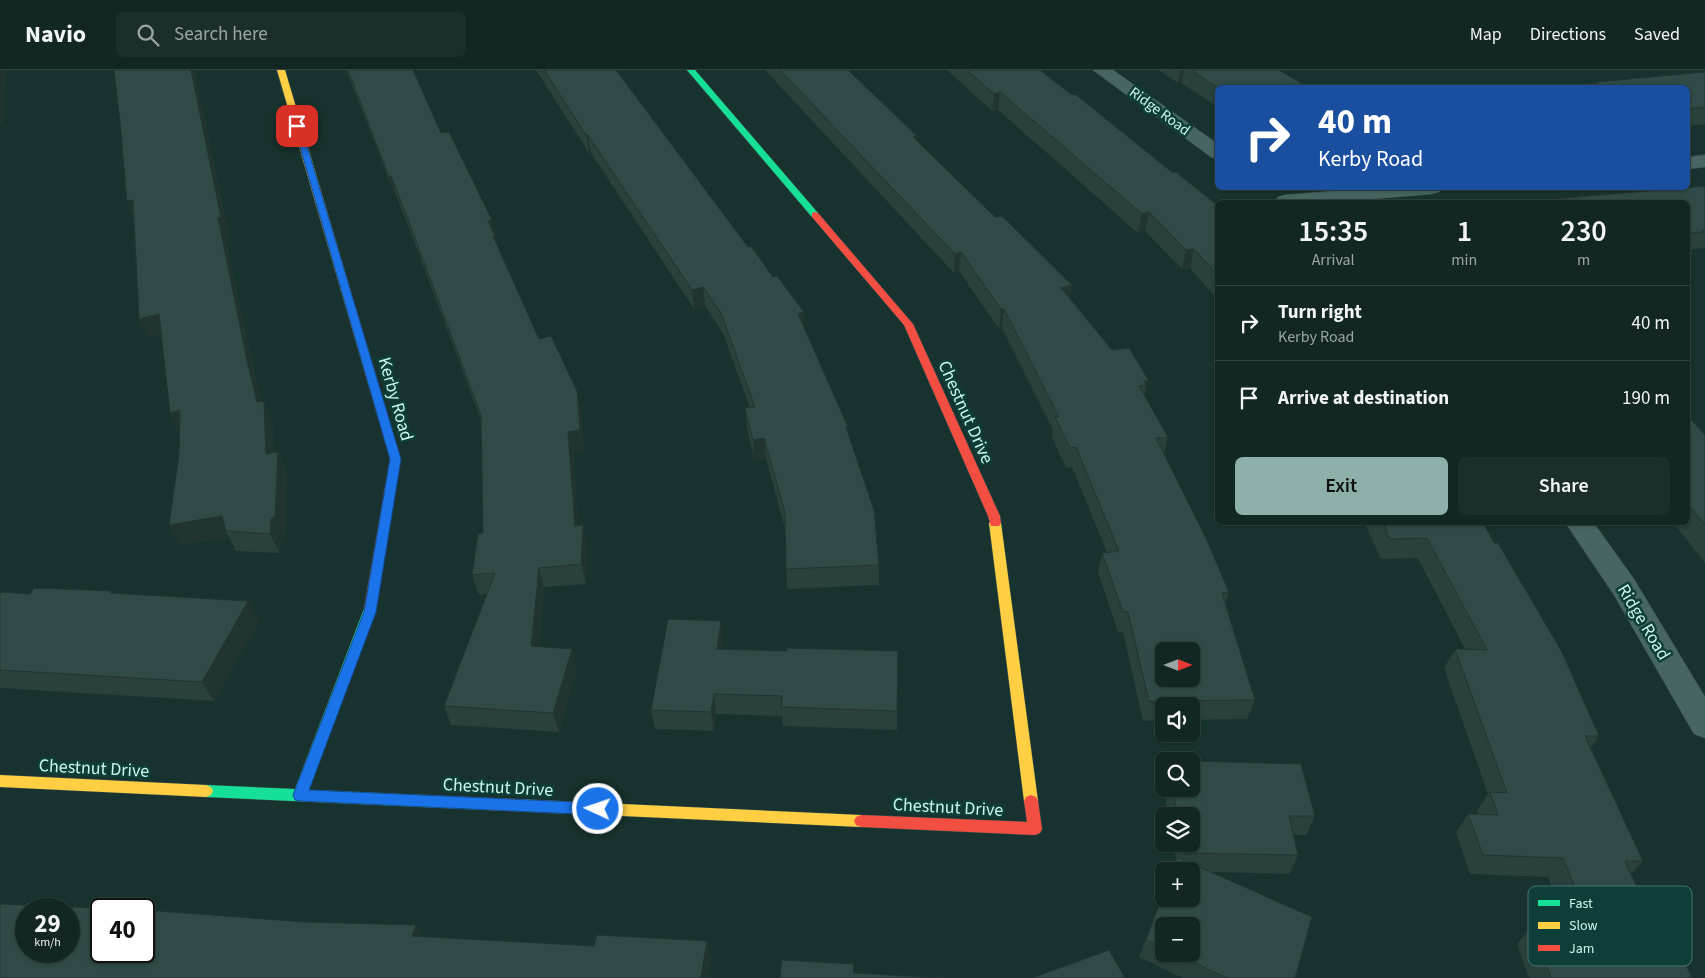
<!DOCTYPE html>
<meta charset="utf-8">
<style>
:root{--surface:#122623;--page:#1b2e2b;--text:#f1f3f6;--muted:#9ca5a6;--line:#314341;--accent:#8db1aa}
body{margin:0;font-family:"Source Sans 3",sans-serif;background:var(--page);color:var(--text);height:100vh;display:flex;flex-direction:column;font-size:19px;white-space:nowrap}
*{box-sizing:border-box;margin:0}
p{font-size:16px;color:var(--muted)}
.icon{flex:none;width:28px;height:28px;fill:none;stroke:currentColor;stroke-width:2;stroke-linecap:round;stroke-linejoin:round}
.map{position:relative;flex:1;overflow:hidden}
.side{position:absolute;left:1215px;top:130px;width:475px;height:325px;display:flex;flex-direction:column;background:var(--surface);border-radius:8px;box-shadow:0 1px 4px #0004,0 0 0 1px var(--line)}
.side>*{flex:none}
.hud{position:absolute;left:1215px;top:15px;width:475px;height:105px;border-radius:8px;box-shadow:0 1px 4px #0004,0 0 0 1px var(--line);background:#1a4fa0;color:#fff;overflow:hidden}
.needle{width:32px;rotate:90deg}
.fabs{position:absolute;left:1155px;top:572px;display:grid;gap:10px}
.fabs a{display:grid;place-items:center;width:45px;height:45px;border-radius:8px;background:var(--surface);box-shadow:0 1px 4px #0004,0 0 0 1px var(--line);font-size:25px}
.speed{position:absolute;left:15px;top:828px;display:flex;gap:10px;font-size:25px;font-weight:700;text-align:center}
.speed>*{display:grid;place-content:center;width:65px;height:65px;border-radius:50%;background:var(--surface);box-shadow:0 1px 4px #0004,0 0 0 1px var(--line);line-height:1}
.speed small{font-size:12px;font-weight:400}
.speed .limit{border:2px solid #111;border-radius:8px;background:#fff;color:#111}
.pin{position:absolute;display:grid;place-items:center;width:42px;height:42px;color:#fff;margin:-21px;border-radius:10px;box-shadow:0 2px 8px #0006}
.me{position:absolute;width:55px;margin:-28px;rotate:273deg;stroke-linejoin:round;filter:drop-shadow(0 0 4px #0008)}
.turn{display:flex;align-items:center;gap:18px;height:105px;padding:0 20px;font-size:22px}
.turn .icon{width:65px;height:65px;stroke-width:2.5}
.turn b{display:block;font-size:35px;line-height:42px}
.eta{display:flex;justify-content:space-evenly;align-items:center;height:85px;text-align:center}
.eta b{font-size:30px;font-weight:600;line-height:35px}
.button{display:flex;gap:10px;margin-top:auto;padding:10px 20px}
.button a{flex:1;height:58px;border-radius:8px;background:var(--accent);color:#111;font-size:20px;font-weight:600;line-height:58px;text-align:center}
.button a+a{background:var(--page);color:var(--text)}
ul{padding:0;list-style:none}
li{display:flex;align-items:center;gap:15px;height:75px;padding:0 20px;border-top:1px solid var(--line)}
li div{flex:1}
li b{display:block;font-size:19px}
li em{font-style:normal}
header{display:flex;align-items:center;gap:30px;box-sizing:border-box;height:70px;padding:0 25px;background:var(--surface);border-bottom:1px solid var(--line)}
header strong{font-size:24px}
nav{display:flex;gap:28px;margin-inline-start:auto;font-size:18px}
.search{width:350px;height:45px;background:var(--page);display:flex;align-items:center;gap:12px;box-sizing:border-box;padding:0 18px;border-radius:8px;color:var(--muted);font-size:19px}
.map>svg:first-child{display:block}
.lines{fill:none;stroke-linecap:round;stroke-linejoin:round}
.street-casing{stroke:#384f4b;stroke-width:1}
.fast-casing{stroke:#384f4b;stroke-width:1}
.slow-casing{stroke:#384f4b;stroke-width:1}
.jam-casing{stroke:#384f4b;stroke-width:1}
.street{fill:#476561;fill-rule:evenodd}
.fast{fill:#16e098;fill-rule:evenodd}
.slow{fill:#ffcf43;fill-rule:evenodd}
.jam{fill:#f24e42;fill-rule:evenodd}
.wall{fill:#29403d;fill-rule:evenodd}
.shaded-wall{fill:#223432}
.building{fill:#304b47;stroke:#223432;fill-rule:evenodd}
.route{fill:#1a73e8;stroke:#114b97}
.labels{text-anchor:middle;stroke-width:5;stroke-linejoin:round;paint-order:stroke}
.far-street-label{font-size:15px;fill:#ccf5ed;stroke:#0d3e37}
.street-label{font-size:18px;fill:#ccf5ed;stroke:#0d3e37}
.key{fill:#0d3e37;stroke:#46756e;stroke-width:1}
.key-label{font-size:14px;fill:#ccf5ed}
</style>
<header>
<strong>Navio</strong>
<div class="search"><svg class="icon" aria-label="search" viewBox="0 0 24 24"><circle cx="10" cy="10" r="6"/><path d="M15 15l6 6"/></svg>Search here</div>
<nav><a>Map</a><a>Directions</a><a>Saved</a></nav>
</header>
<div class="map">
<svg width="1705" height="908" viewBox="0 0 1705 908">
<rect width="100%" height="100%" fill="#18332f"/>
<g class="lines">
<defs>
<path id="street" d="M1093,0H1113L1218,74V89L1211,87Z
M1705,85V97L1688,99V87Z
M1370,118H1442L1439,122L1432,124L1336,132L1275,131L1278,127L1285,125Z
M1565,452H1593L1634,509L1705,627V668L1694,664L1614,525Z"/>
<path id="fast" d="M687,0H695L818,143V147H812Z
M370,534L374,536L376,539L309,720L489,728L494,730L496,734L494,738L489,740L206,727L201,725L199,721L201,717L206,715L295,719L364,539L366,536Z"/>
<path id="slow" d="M277,0H285L380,320L379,322H371L370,320Z
M995,449L1001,453L1038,731L1036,735L1031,737L1026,735L1024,731L989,453Z
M0,705L206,715L211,717L213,721L211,725L206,727L0,717Z
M489,728L861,745L866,747L868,751L866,755L861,757L489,740L484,738L482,734L484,730Z"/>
<path id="jam" d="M815,142L818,143L913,254L1000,446L1001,453L999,456H991L988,446L904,255L812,147V143Z
M375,317L380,320L400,389L376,539L374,542H366L364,539L390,389L370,320Z
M1031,725L1036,727L1038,731L1042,759L1040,763L1035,765L861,757L856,755L854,751L856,747L861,745L1027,752L1024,731L1026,727Z"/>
</defs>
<use href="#street" class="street-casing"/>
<use href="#fast" class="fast-casing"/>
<use href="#slow" class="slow-casing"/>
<use href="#jam" class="jam-casing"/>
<use href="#street" class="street"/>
<use href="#fast" class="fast"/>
<use href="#slow" class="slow"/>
<use href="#jam" class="jam"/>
</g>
<path class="wall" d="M114,0H194L229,166L225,167L257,314L261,331H264L272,351L274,383L278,382L287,402L285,467L281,468L280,483L236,481L229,467L180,475L169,455L179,385L180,362L161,265L149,268L139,249L133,145L127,131L120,52Z
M346,0H413L441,63L492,150L496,168L495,169L497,177L539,269L577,321L581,341L584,380L573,382L578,456L583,455L587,475L586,514L544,517L539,577L572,579L577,598L559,662L451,655L444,636L487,524L479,525L472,505L483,463L481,350L411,163L396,125H395Z
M536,0H616L748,177L804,242V258L848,365L879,495V515L787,519L785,459L766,388L754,390L747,358L745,338H750L723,263L705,236L694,239L591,83H589Z
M765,0H848L917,71L995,147L1072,215L1070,228L1112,280L1149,311L1145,327L1168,367L1164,383L1229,522L1225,534L1255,630L1247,649L1191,650V636H1164V650L1143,651L1123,562H1118L1098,502L1102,483L1107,482L1072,397L1066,398L1052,367L1053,360L1002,258L999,259L959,201L954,203Z
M947,0H1040L1173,103L1218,136V230L1190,198L1182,199L1145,161L1138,163L998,40L992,41Z
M1159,0H1279L1218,18V37L1181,13H1178Z
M1705,2V54L1688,56V18L1596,13L1597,12Z
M1705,116V178L1693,179V180L1688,181V132Z
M1688,346L1705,365V493L1673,452H1688Z
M1364,452H1483L1599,666L1591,678L1643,791L1631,804L1657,861L1692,908H1529L1517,874L1532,856L1569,858L1548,807L1470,804L1456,762L1468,744H1478L1477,741L1488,724L1444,598L1455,579H1465L1418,488L1381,489Z
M111,521L112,523L259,551L214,631L0,618V522L30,524Z
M723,571L722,579L897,641V660L783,656L782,646L716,644L714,661L655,659L651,640Z
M1164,704V719H1191L1315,746L1306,765H1293L1298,785L1289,804L1211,802L1295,908H1183L1139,887L1176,790L1173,774H1191V746H1168L1162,710ZM1164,856L1191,884H1164Z"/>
<path class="shaded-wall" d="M0,0H6L3,53L0,54Z
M191,0H194L229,166L225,167L257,314L264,346V331L272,351L275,404L266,384L257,332L248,295L218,148Z
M1181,0H1184L1181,13H1178Z
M1000,22L998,40L992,41L994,24Z
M586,65H588L591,83H589Z
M917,66L916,84L913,67Z
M391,106L396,125H395L389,107Z
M133,130L136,150L127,131Z
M1149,142L1145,161L1138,163L1142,144Z
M492,150L496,168L495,169L499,185L488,151Z
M1194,179L1190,198L1182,199L1186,180Z
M961,182L959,201L954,203L955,184Z
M1072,215L1069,234L1061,218Z
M703,217L705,236L694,239L692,220Z
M1001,239H1004L1002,258L999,259Z
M804,242V261L798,244Z
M159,244L168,264L149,268L139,249Z
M1144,311H1149L1145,330L1143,331L1146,315Z
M577,321L581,341L584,380L573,382L580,476L575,456L568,362Z
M180,340V363L170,343Z
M764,368L766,388L754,390L753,370Z
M278,382L287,402L285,467L281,468L280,483L270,464Z
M222,446L226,461L229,467L180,475L169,455Z
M583,455L587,475L586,514L581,494Z
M539,498L544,517L537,596L531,576Z
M248,531L259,551L214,631L202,612Z
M721,551L723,571L720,599L717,579Z
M572,579L577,598L559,662L553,643Z
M714,624L716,644L714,661L711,642Z
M416,855L426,874L412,866Z
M707,871L711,891L708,908H702Z"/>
<path class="building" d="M114,0H191L221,147L218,148L248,295L257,332L264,331L266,384L278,382L275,447L271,448L270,464L226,461L222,446L169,455L179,385L180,340L170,343L159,244L139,249L133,130L127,131L120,52Z
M348,0H413L441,63L449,62L492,150L488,151L495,166H493L539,269L551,266L577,321L580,360L568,362L575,456L583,455L581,494L539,498L531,576L572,579L553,643L444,636L495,503L472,505L478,464L483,463L481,345L406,144L391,106L389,107Z
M544,0H616L748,177L751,176L773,207L777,206L804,242L798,244L848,357H846L874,440L879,495L786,499L785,442L764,368L753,370L745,338L755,337L721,243L703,217L692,220L588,65H586Z
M780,0H848L917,66L913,67L995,147L1002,146L1072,215L1061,218L1112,280L1129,278L1149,311H1144L1146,315L1139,316L1168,367L1156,368L1205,466L1229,522L1222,523L1255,630L1149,631L1128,542H1123L1102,483L1119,481L1076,377L1070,378L1055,347H1059L1004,239H1001L961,182L955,184ZM1164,581H1191V609H1164Z
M967,0H1040L1072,25L1075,24L1173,103L1176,102L1218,136V205L1194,179L1186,180L1149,142L1142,144L1000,22L994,24Z
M1191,0H1279L1309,18H1218Z
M1705,2V37L1688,39V18H1555L1598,13L1597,12Z
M1705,116V160H1702L1703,162L1688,163V132H1520Z
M1688,346L1705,365V455L1688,434Z
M1382,452H1483L1494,473H1498L1562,582L1599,666H1585L1643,791H1625L1657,861L1671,862L1692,908H1551L1532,856L1592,859L1563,788L1483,785L1468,744L1498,745L1490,722L1507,723L1455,579L1487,580L1427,468L1390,469Z
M34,518L111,521L110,523L248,531L202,612L0,600V522L30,524Z
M668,549L721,551L717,579L786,581L787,578L898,581L897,641L781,637L782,626L714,624L711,642L651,640Z
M1191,691L1301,694L1315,746H1289L1298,785L1185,783L1183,774H1191V746H1178L1173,719H1191Z
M1177,787L1312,847L1295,908H1227L1176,884H1191V856H1164V878L1146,870L1164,822V829H1191V801H1172Z
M0,834L118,839H101V881H144V840L305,852L416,855L412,866L594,876L597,865L707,871L701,907L713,908H0ZM26,839H69V881H26Z
M1109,880L1125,908H1032Z
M782,890L854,894L853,903L945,908H780Z"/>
<path class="route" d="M297,53L301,56L401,389L376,542L309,720L598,733L603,735L605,739L603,743L598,745L300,731L295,730L293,725L364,542L390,389L294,56Z"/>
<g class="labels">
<g class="far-street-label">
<text transform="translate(1160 41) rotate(36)" y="5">Ridge Road</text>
</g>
<g class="street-label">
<text transform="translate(396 329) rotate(74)" y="6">Kerby Road</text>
<text transform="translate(966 342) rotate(66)" y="6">Chestnut Drive</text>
<text transform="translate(1644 552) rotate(59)" y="6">Ridge Road</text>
<text transform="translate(94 698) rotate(3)" y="6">Chestnut Drive</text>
<text transform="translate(498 717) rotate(3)" y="6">Chestnut Drive</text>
<text transform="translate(948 737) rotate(3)" y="6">Chestnut Drive</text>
</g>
</g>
<rect x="1528" y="816" width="164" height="80" rx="8" class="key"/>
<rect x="1538" y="830" width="22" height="6" fill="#16e098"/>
<rect x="1538" y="852" width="22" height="7" fill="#ffcf43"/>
<rect x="1538" y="875" width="22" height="6" fill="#f24e42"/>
<g class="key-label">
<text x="1569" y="838">Fast</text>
<text x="1569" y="860">Slow</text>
<text x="1569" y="883">Jam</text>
</g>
</svg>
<div class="fabs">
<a><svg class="needle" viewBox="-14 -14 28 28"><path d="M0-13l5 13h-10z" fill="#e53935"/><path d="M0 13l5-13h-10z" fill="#9ca5a6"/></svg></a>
<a><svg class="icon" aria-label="sound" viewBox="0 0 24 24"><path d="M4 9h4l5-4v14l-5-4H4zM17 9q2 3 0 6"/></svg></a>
<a><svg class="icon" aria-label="search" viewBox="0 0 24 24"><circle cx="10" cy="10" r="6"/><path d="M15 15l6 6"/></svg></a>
<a><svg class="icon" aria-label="layers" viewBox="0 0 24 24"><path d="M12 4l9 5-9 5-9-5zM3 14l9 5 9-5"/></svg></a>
<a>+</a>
<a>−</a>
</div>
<div class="speed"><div>29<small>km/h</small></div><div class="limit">40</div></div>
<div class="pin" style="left:297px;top:56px;background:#d93025"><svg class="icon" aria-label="arrive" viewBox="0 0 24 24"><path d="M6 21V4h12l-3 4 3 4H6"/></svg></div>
<svg class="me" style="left:598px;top:739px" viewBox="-20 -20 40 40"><circle r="17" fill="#1a73e8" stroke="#fff" stroke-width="3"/><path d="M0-11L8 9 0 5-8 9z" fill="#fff"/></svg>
<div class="hud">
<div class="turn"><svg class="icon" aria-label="right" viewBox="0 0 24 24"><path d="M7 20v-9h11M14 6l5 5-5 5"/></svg><div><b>40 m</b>Kerby Road</div></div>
</div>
<section class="side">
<div class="eta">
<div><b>15:35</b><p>Arrival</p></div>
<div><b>1</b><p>min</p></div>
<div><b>230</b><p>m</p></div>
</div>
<ul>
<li><svg class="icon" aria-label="right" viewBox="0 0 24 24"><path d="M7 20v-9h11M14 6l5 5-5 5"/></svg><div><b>Turn right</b><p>Kerby Road</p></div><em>40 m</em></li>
<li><svg class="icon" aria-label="arrive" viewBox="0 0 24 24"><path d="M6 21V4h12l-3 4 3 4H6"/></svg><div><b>Arrive at destination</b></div><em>190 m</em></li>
</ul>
<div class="button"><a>Exit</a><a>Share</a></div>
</section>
</div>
